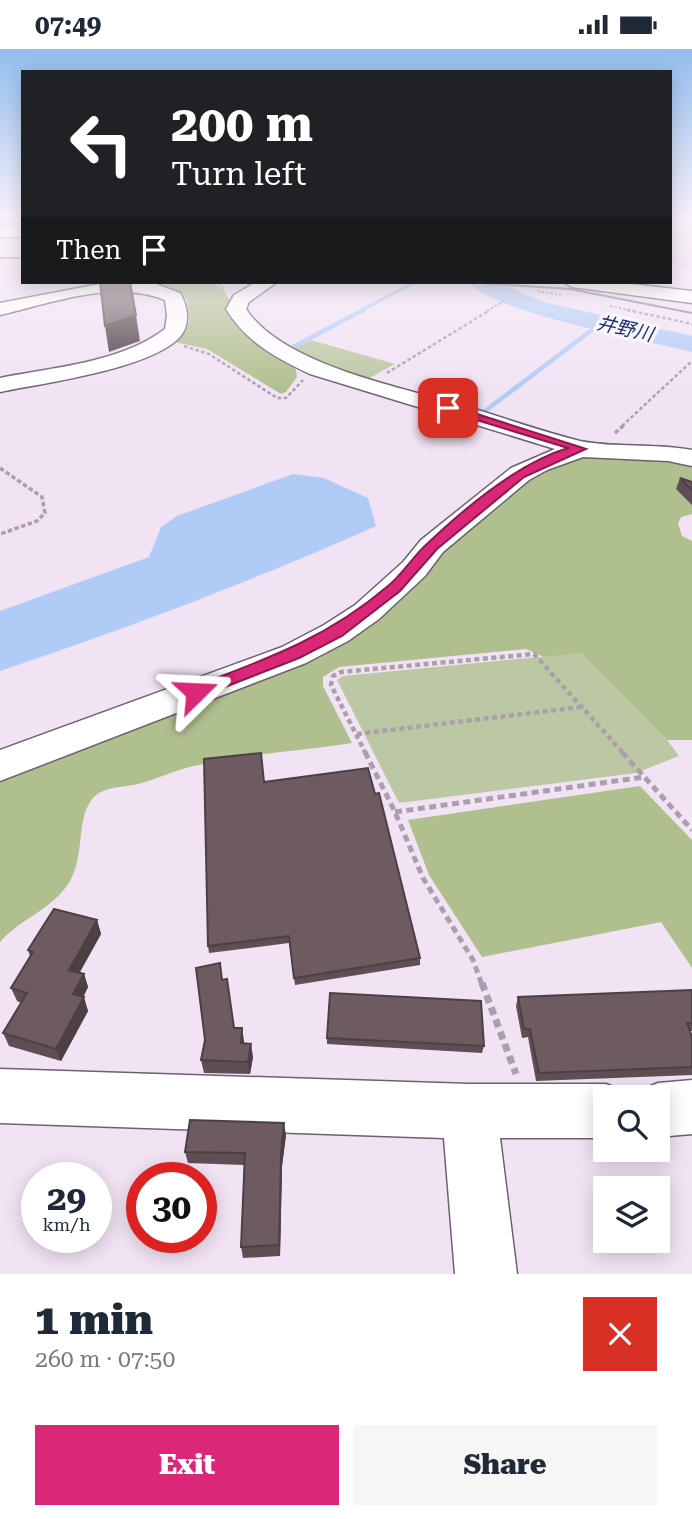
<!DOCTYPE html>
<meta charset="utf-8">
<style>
:root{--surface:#fff;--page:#f6f6f7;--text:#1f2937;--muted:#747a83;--accent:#db2777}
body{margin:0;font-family:"Roboto Serif","Noto Sans JP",serif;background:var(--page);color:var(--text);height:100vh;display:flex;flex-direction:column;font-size:26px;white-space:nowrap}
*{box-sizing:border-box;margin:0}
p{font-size:23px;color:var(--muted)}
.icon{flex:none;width:38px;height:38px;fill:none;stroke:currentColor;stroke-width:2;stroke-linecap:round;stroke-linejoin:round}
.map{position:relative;height:1225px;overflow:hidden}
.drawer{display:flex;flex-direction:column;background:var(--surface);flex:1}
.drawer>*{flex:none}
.hud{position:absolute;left:21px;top:21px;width:651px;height:214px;border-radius:0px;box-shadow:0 4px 18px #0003;background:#202124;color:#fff;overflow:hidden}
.controls{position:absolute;left:593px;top:1036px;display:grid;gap:14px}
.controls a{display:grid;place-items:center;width:77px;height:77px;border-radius:0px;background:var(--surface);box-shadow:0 4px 18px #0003;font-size:35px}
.speed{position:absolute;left:21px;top:1113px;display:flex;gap:14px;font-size:35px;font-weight:700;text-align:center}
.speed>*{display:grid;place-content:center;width:91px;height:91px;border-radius:50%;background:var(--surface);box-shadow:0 4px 18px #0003;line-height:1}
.speed small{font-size:18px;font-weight:400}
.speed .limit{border:10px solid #d22;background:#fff;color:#111}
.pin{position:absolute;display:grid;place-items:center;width:60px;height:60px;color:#fff;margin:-30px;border-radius:14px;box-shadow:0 4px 10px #0006}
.me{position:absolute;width:77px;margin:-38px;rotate:69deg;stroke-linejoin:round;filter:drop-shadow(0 0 5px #0008)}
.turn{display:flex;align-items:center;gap:24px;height:147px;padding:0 35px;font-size:32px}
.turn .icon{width:91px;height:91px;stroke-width:2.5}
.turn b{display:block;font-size:49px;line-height:60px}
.then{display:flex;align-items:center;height:66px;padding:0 35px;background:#0003;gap:14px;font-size:26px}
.round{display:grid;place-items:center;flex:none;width:74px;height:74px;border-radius:0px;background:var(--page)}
.summary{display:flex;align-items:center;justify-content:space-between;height:119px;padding:0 35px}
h1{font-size:42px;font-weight:800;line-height:52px}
.button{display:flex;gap:14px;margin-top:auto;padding:14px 35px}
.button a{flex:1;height:80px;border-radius:0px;background:var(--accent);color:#fff;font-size:28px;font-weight:800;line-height:80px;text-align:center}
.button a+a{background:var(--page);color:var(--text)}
.status{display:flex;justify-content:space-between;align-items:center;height:49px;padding:0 35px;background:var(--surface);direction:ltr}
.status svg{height:19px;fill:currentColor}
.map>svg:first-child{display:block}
.built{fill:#e8d5ec}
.green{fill:#bcc8a3}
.forest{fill:#b0bf8e}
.water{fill:#b1cbf7}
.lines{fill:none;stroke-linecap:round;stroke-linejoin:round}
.stream-far1{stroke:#b1cbf7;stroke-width:3.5}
.stream{stroke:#b1cbf7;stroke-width:4.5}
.river{fill:#b1cbf7;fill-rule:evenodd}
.minor-casing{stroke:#6d6170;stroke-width:3}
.path-far5{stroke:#aa9fac;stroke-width:2;stroke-dasharray:2.5 2;stroke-linecap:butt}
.path-far4{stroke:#aa9fac;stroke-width:2.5;stroke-dasharray:3.5 2.5;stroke-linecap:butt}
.path-far3{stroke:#aa9fac;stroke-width:3.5;stroke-dasharray:4.5 2.5;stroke-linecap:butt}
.path-far2{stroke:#aa9fac;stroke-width:4.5;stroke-dasharray:5 3.5;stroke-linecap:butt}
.path-far1{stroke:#aa9fac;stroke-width:5;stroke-dasharray:7 4.5;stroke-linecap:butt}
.path{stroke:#aa9fac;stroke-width:7;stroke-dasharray:8 5;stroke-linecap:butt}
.minor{fill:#fff;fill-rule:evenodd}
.tram{stroke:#877e89;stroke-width:2}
.wall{fill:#5f4e54}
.shaded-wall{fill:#4d4045}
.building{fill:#6e5b62;stroke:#4d4045;stroke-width:2}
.route{fill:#db2777;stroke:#8e194d;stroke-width:2}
.labels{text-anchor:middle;stroke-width:7;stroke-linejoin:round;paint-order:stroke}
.far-water-label{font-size:19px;font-style:italic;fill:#183468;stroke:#fbf3fd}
</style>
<div class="status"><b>07:49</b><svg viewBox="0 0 49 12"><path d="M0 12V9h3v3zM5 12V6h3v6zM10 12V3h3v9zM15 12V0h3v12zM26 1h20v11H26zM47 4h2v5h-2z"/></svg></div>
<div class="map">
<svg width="692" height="1225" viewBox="0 0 692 1225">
<rect width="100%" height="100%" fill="#f1e3f4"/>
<path class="built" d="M670,170H692V221L670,216Z"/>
<path class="green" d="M311,291L395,315L366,331L290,302Z
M581,604L667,691L679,707L636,724L399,754L337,631L343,627Z"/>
<path class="forest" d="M107,233H211L223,240L231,254L295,316L297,328L286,343L281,345L207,300L174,293C184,285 190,280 189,266C188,261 188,254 186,250C176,229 125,237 107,233Z
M586,405L692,412V465L681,468L678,475L682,487L692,492V691H667L581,604L544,608L526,600L339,618L323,628V637L352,694C300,702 245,705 194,717C175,721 157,730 138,735C121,739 100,737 90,753C77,773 84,806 71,830C55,860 22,868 0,893V725L298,611L424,519L528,428Z
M640,737L692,791V919L661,873L482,908L429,826L408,771Z"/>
<path class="water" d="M293,425L324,429L368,449L376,477C253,532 128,579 0,622V562L149,508L161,478L177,467Z"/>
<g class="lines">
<path class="stream-far1" d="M360,262L415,233"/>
<path class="stream" d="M291,299L363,261
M485,362L601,274"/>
<path class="river" d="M469,233H496L544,253L692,287V303C650,292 490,263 469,233Z"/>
<defs>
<path id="minor" d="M0,178H23V188H0Z
M110,233L156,235L180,244C188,257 191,277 179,289C149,320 44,334 0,343V329C54,318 120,314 165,280L167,266L165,251C114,230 51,254 0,266V254Z
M256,233H277L249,253L246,260C283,316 400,338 462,356C501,368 540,382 580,392C614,399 655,394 692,401V417L668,412L583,408L547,421L529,431L443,503L425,527L379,570L348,592L306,614L0,732V701L282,598L324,576L355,556L403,513L421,491L511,419L555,400L310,325C276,309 246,293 226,260L234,246Z
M563,233H614L692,242V254L572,238Z
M0,1020L469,1035H606L625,1043L628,1048H606V1089H500L517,1225H455L444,1089L0,1074Z
M692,1031V1085L658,1088V1048H636L639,1042L658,1034Z"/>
</defs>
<use href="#minor" class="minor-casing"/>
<path class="path-far5" d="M215,233L226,240
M537,242L561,246
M610,257L635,262
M487,262L506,251"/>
<path class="path-far4" d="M627,261L692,275
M184,297L209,305L277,349H286L303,331
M387,324L490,261
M622,377L692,312"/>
<path class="path-far3" d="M615,384L624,376
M0,419L42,448L45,464L37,472L0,485"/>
<path class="path-far2" d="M357,685L581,658
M366,705L331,636L333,627L341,623L534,605L624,705"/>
<path class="path-far1" d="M365,703L395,763L423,829L473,911L482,936
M622,703L692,781
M395,763L644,728"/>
<path class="path" d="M482,934L516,1025"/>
<use href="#minor" class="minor"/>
<path class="tram" d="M0,209H23
M463,233L570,240L692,264"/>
</g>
<path class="wall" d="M0,170H23V175H0Z
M680,429L692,433V456L676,440Z
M264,733L420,909V916L295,936L289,894L209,904L208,897Z
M97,871L101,885L79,924L84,925L88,938L83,948L88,962L61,1012L9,997L3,984L21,954L17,952L11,939L30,907L28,901Z
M222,931L234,979L244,992V994L253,1008L250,1025L204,1024L201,1011Z
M692,941V982H690L692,988V1026L536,1032L528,988L522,989L516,957L518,948Z
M327,989L484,997L482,1004L327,995Z
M286,1086L282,1117L280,1207L243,1209L241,1198L244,1116L188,1114L185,1103Z"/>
<path class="shaded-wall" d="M136,266L140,292L109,303L105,277Z
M97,871L101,885L74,934L69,921Z
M84,925L88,938L78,959L73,945Z
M84,948L88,962L61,1012L56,1000Z
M242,979L244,992L243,1007L241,994Z
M251,995L253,1008L250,1025L248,1013Z
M284,1074L286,1086L282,1117L280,1207L279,1196L281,1105Z"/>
<path class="building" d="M100,233H130L136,266L105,277Z
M680,429L692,433V441Z
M261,704L264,733L368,719L375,745L379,744L420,909L294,929L289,887L208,897L204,710Z
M54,860L97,871L69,921L84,925L73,945L84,948L56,1000L3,984L27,944L11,939L33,903L28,901Z
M220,914L222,931L227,930L234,979H242L241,994L251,995L248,1013L201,1011L205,991L196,919Z
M692,941V974H687L692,988V1018L539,1024L530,980H524L518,948Z
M330,944L481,952L484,997L327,989Z
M190,1071L284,1074L281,1105L279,1196L241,1198L245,1104L185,1103Z"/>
<linearGradient id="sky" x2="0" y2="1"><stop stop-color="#92bdee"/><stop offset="0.5" stop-color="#f9f2fa"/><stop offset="1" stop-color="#f9f2fa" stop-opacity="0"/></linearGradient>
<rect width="692" height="342" fill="url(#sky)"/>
<path class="route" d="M444,357H452L586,400L524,428L437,500L400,542L342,587L299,609L202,647H190L188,643L190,639C264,611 326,590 388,537C403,525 413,507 428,494C466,458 518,414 568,399L444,361Z"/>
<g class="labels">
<g class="far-water-label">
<text transform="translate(625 279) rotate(13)" y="7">井野川</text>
</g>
</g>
</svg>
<div class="controls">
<a><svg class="icon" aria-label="search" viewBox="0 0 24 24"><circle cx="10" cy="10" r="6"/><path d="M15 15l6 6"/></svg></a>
<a><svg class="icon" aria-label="layers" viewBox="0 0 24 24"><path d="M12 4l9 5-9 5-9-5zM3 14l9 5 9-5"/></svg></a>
</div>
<div class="speed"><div>29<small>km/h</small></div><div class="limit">30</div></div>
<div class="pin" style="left:448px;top:359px;background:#d93025"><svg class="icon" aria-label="arrive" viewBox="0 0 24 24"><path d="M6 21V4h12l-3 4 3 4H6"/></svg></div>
<svg class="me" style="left:196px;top:643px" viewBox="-20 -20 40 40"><path d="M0-17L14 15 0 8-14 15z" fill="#db2777" stroke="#fff" stroke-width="4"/></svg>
<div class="hud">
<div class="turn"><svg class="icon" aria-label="left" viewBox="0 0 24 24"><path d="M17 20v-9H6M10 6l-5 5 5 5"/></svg><div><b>200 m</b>Turn left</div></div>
<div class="then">Then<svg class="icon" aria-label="arrive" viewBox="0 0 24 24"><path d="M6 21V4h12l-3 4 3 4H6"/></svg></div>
</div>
</div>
<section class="drawer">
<div class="summary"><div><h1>1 min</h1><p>260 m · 07:50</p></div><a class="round" style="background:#d93025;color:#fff"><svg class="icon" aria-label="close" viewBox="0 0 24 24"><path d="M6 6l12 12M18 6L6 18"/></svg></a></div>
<div class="button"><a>Exit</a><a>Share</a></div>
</section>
